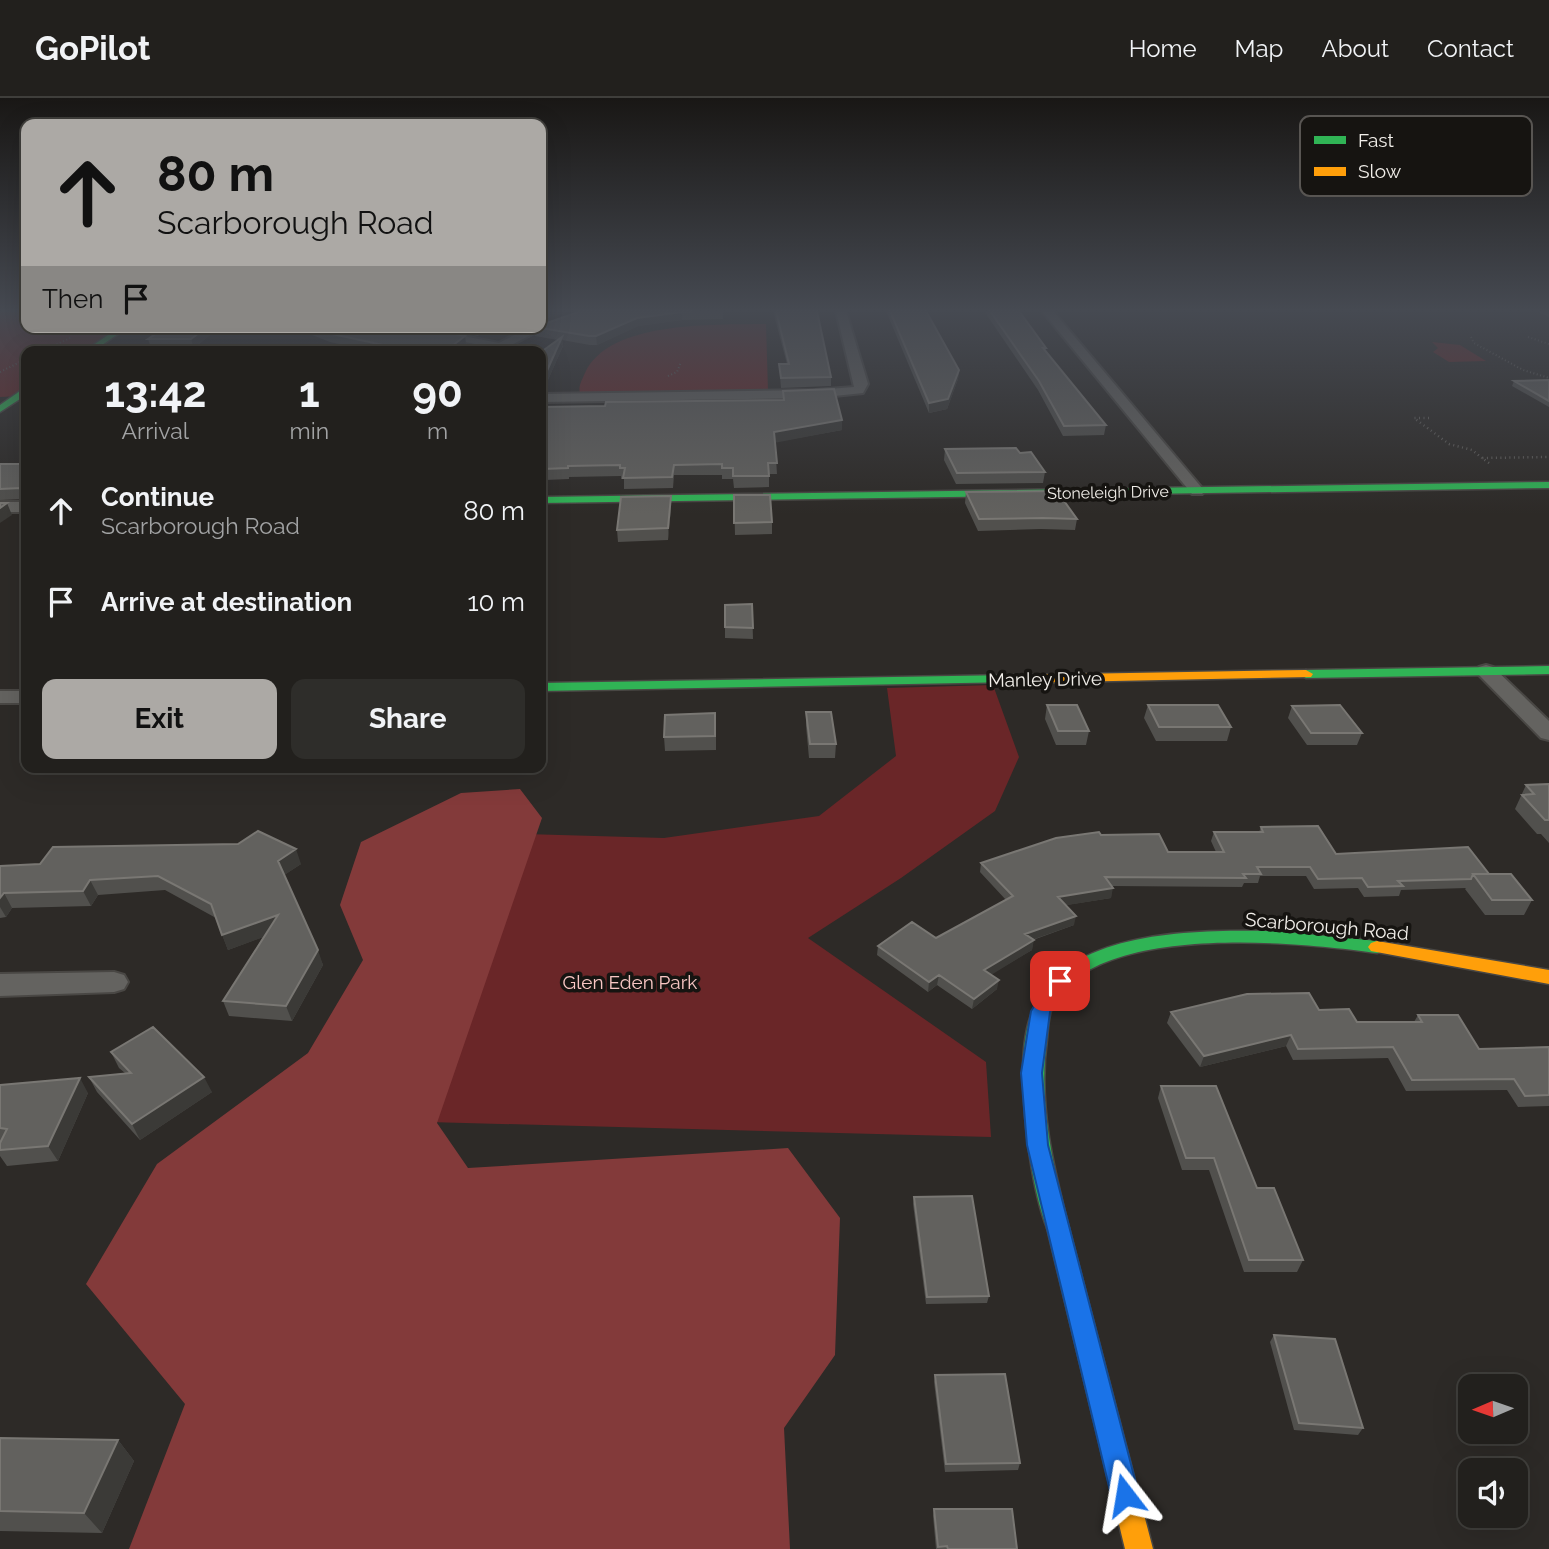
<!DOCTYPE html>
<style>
:root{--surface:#22201d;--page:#2e2d2a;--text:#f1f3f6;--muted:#a2a3a4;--line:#3f3e3b;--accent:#aca9a5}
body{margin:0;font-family:Raleway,sans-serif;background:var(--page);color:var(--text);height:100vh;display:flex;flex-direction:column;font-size:26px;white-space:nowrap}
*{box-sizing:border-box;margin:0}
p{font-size:23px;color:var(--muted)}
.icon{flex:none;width:38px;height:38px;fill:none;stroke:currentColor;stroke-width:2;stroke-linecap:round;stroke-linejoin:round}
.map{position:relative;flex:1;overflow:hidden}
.drawer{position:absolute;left:21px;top:248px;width:525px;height:427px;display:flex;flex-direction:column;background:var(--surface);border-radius:14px;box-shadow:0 7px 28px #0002,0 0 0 2px var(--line)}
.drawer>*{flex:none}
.guide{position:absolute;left:21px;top:21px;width:525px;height:214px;border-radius:14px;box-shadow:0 7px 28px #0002,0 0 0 2px var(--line);background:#aca9a5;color:#111;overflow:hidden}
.needle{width:46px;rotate:268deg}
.tools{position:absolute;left:1458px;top:1276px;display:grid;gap:14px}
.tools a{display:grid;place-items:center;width:70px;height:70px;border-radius:14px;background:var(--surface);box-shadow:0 7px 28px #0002,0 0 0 2px var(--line);font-size:35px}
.pin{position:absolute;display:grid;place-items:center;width:60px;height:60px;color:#fff;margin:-30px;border-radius:14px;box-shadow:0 4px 10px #0006}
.me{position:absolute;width:77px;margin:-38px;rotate:346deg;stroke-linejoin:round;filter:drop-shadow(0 0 5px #0008)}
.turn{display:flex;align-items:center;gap:24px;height:147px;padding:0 21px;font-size:32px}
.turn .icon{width:91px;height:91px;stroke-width:2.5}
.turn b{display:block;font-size:49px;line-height:60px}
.then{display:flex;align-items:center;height:66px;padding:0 21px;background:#0003;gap:14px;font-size:26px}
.eta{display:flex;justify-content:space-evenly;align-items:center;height:119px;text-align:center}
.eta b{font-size:42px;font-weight:700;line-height:49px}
.primary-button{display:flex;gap:14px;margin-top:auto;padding:14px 21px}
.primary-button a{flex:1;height:80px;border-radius:14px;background:var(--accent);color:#111;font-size:28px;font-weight:700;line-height:80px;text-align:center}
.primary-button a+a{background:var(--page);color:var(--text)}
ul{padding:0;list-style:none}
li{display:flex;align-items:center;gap:21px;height:91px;padding:0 21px}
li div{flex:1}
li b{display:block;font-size:26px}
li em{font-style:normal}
header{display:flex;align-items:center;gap:42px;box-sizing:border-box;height:98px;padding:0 35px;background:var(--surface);border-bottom:2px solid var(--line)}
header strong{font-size:33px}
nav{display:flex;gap:38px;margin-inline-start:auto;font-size:24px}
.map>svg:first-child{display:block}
.green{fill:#6a2628}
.forest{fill:#833a3a}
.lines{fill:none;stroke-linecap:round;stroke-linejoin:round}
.street-casing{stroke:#494744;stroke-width:4}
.fast-casing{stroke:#494744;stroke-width:3}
.slow-casing{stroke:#494744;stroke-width:3}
.path-far1{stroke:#63615e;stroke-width:2;stroke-dasharray:1 2.5;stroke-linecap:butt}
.path{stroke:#63615e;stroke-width:2.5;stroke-dasharray:1 3.5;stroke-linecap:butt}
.street{fill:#646360;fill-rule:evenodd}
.fast{fill:#30b455;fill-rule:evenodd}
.slow{fill:#ff9f0a;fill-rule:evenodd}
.wall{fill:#51504d}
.shaded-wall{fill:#3b3a37}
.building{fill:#62615e;stroke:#797773;stroke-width:2}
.route{fill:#1a73e8;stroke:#114b97;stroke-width:2}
.labels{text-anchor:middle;stroke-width:7;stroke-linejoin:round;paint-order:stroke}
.far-street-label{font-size:16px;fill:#f1eee9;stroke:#161411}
.street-label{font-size:19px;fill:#f1eee9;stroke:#161411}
.park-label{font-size:19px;fill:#f8c6c3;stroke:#161411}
.key{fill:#161411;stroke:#585552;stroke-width:2}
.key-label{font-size:19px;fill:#f1eee9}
</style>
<header>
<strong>GoPilot</strong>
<nav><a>Home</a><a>Map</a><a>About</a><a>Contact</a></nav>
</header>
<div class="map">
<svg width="1549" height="1451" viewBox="0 0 1549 1451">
<rect width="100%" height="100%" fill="#2d2a27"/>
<path class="green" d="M0,213H26V229H125L87,254H26V293L19,298L0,299Z
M766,226L768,293L580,295C578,288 582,282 585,275C609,222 717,227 766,226Z
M1432,244L1460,247L1486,263L1449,264L1433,254L1438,250Z
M993,587L1019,659L995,713L901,780L808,840L986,964L991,1039L392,1023L486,735L664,740L819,718L896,658L887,590Z"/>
<path class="forest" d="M520,691L542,720L437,1025L468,1070L788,1050L840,1120L835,1257L784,1330L790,1451H129L185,1306L86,1186L157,1066L308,955L363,862L340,807L361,744L461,695Z"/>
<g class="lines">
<defs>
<path id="street" d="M836,213H846L868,286L863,295L815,300L541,304V296L815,292L854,289Z
M1042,213H1053L1202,390L1205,393L1202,396H1192Z
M541,226L542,231L498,254H483L489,249L395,229H418L499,245L529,229H541Z
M0,404H26V414H0Z
M1486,567L1493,569L1549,623V642L1541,640L1479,577L1476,573L1479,569Z
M0,593H26V605H0Z
M114,874L124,877L128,884L124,891L114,894L0,898V876Z"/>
<path id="fast" d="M120,229H128L92,254H83Z
M23,291H26V297L0,314V307Z
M1549,384V390L541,405V399Z
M1549,568V576L1306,580L1299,576L1306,572Z
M1010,577L1015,578V584L541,593V585Z
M1277,833L1377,843L1383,845L1386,849L1383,853L1377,855C1300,844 1091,823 1052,910C1048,920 1048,931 1047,941C1038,1006 1053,1068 1069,1130L1066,1137L1058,1140L1050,1137C1034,1102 1026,1040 1024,1002C1022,974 1022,937 1033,912C1066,829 1203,832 1277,833Z"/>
<path id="slow" d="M1306,572L1313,576L1311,579L1010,585L1003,581L1010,577Z
M1377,843L1549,872V886L1371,853L1368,849L1371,845Z
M1058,1120L1066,1123L1069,1130L1153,1451H1125L1047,1130L1050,1123Z"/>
</defs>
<use href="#street" class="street-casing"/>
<use href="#fast" class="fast-casing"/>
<use href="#slow" class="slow-casing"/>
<path class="path-far1" d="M1471,239L1474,245L1523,272L1549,280
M1528,239L1549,246
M41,254L72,239
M0,274L26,261
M668,278L677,274L681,264"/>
<path class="path" d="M1429,320H1414L1449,346L1472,352L1482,360
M1489,365L1482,360L1549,359"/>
<use href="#street" class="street"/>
<use href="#fast" class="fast"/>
<use href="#slow" class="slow"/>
</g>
<path class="wall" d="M581,213H723V221L682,222L638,228L597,247H590L562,242L563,248L543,293L541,295V254L558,242L535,238L534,229Z
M773,213H817L831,279V288L781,290L779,266H787Z
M886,213H926L959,272L958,281L947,311L929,315Z
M984,213H1019L1046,250L1045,253L1106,327L1104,337L1063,338L1038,292Z
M1536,213H1549V219Z
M166,229H220L194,250H151L148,241Z
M298,229H423L465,238L466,247L457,254H375L330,244L302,233Z
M433,229H523L513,234L488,230L478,238Z
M1549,282V309L1512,288L1514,283Z
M783,293L842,332L775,344L777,376H769V389L734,390L733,381H722V377H674L673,390L624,391V381H621V378L569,379V381L545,382L541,392V309L605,308L783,302Z
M945,351L1045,374L1043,385L956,386L944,362Z
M0,366H26V401L0,402Z
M966,394L1077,421L1075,432L1041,431L978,433L965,405Z
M734,397L772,424V436L735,437Z
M671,398V410L668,442L618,444L617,432Z
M752,506L753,541L725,540V507Z
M1047,607L1089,633L1086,647H1056L1045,621Z
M1148,607L1231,629L1227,643H1156L1144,620Z
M1292,608L1362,635L1357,647H1307L1288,620Z
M806,614L836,646L835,660H809L806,628Z
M716,629V652L665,653L664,639Z
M1549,686V745L1541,736H1537L1515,711L1526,687Z
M1261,729L1336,756L1489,776L1532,802L1524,817H1485L1465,791L1466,790L1401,792L1399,798L1364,799L1358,790L1314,791L1306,778H1260L1258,785H1244L1242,789L1112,788L1111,800L1066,807L1074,827L1033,842L1032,852L991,876L997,891L972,911L937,887L928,894L877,857L878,848L936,840L1006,802L980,774L981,765L1101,737L1168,754H1216L1211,743L1214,734H1259Z
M301,766L284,777L323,867L292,923L229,918L223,903L263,839L228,852L216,820L165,792L98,797L91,808L12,810L6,819L0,820V768Z
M1319,912L1357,924H1414L1418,917L1479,951L1549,949V1008L1518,1009L1507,992L1406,993L1388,960L1293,962L1286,948L1200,969L1167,925L1171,914Z
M111,954L212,994L140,1042L97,994L89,979L125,975L119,970Z
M0,987L88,995L58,1063L7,1068L0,1058Z
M1161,988L1257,1090L1303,1162L1297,1174H1244L1209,1072H1182L1158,1000Z
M914,1099L989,1198L987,1205L926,1206L913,1106Z
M1274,1237L1363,1330L1358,1337L1294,1332L1270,1244Z
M935,1277L1020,1365L1018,1372L945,1374L934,1284Z
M0,1340L118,1342L134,1363L102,1435L0,1433Z
M934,1411L1017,1451H936L933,1418Z"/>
<path class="shaded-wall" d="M572,213L541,222V214Z
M682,214V222L638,228L597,247L596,238L637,220Z
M207,229H220L194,250L191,241Z
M477,229H488V230L478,238Z
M513,229H523L513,234Z
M465,238L466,247L457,254H444Z
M562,239L563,248L543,293L541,295V284Z
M959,272L958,281L947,311L929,315V305Z
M842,322V332L774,345V334Z
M543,371L545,382L541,392V377Z
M671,398V410L668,442V430Z
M7,405L12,417L0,425V410Z
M296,751L301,766L283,778L278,763Z
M90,782L98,797L91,808L83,793Z
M1113,790L1111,800L1056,809L1058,799Z
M4,795L12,810L6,819L0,809V800Z
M278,817L283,832L228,852L222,837Z
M1076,818L1074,827L1023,845L1025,836Z
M1034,842L1032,852L983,882L984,872Z
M318,852L323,867L292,923L286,908Z
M939,877L937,887L928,894L929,884Z
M999,882L997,891L972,911L974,901Z
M1291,937L1286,948L1200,969L1204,958Z
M204,979L212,994L140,1042L132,1026Z
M80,980L88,995L58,1063L48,1048Z
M118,1342L134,1363L102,1435L84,1415Z"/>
<path class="building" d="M581,213H693L682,214L637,220L596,238H589L535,229H541V227Z
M776,213H817L831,279L781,280L779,266H789Z
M890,213H926L959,272L948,301L929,305Z
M990,213H1019L1046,250H1043L1106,327L1064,328L1039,283Z
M166,229H207L191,241H148Z
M313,229H423L465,238L444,254H403L406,252L328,235Z
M562,239L542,284H541V254Z
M1549,282V303L1514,283Z
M834,291L842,322L774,334L777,365H768L769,378H733V370H722V366L674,367L672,379L623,380L625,370H620V367L568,368V370L543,371L541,377V309L605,308L606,304L784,302L783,293Z
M1016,350L1020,355L1031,354L1045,374L957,375L945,351Z
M0,366H26V391L24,393L21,390L0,391Z
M1057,393L1077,421L1043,420L979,421L966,394Z
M734,397H770L772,424L734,425Z
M671,398L668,430L617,432L621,399Z
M0,405H7L0,410Z
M752,506L753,530L725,529V507Z
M1047,607H1077L1089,633H1058Z
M1148,607H1218L1231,629H1159Z
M1340,607L1362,635H1311L1292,608Z
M806,614H831L836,646H810Z
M715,615V638L664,639L665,617Z
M1549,686V722H1545L1522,697L1534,696L1526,687Z
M1318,728L1336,756L1468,749L1489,776H1473L1471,781L1398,783L1403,788L1368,789L1362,780L1318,781L1310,769H1257L1261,776H1243L1246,780L1105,779L1113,790L1058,799L1076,818L1025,836L1034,842L984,872L999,882L974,901L939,877L929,884L878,848L912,824L936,840L1013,798L981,765L1056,740L1099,734L1101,737L1159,736L1168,754H1224L1214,734H1263L1261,729Z
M258,733L296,751L278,763L318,852L286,908L223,903L278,817L222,837L211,806L158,778L90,782L83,793L4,795L0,800V768L40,766L53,749L238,746Z
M1473,776H1511L1532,802H1492Z
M1309,895L1319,912L1349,911L1357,924H1422L1418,917H1458L1479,951L1549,949V997L1525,998L1514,981L1412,982L1393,949L1298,951L1291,937L1204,958L1171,914L1247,896Z
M153,929L204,979L132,1026L89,979L131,975L111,954Z
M80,980L48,1048L0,1052V1045L7,1031L0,1030V987Z
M1161,988H1216L1257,1090H1274L1303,1162H1249L1214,1060H1186Z
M972,1098L989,1198L927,1199L914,1099Z
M1274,1237L1335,1241L1363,1330L1299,1325Z
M1005,1276L1020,1365L946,1366L935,1277Z
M0,1340L118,1342L84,1415L0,1413Z
M934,1411H1012L1017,1451H948L947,1448L938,1449Z"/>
<linearGradient id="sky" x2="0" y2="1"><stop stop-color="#191715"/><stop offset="0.51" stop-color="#464a52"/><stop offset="1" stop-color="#464a52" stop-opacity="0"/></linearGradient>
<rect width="1549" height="416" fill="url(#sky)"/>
<path class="route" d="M1060,877L1067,879L1069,883L1050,914L1042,975L1048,1047L1139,1397L1135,1407L1125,1411L1115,1407L1111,1397L1027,1047L1021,975L1031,913L1053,879Z"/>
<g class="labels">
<g class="far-street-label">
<text transform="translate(1108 394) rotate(-1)" y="6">Stoneleigh Drive</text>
</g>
<g class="street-label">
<text transform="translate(1045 581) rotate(-1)" y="7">Manley Drive</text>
<text transform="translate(1327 828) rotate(5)" y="7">Scarborough Road</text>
</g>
<g class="park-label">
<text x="630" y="891">Glen Eden Park</text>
</g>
</g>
<rect x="1300" y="18" width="232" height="80" rx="10" class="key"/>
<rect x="1314" y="38" width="32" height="8" fill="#30b455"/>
<rect x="1314" y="69" width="32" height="9" fill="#ff9f0a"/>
<g class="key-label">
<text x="1358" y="49">Fast</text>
<text x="1358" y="80">Slow</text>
</g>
</svg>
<div class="tools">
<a><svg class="needle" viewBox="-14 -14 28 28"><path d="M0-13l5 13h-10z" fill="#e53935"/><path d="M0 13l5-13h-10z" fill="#a2a3a4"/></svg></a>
<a><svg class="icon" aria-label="sound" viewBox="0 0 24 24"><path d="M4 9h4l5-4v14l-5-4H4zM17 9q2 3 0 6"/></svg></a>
</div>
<div class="pin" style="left:1060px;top:883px;background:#d93025"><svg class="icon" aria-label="arrive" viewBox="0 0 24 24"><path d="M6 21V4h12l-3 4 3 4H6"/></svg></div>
<svg class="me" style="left:1125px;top:1397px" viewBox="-20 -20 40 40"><path d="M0-17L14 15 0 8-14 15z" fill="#1a73e8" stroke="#fff" stroke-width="4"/></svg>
<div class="guide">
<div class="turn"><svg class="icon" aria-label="ahead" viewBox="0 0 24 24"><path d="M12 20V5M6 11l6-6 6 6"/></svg><div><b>80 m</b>Scarborough Road</div></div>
<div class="then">Then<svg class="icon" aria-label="arrive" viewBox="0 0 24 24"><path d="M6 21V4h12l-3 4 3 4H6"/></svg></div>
</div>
<section class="drawer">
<div class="eta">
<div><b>13:42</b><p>Arrival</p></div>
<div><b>1</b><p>min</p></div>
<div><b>90</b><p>m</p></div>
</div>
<ul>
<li><svg class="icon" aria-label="ahead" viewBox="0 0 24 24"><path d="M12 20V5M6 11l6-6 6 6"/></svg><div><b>Continue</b><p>Scarborough Road</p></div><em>80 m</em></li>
<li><svg class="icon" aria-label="arrive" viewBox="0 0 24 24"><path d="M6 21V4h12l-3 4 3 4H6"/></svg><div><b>Arrive at destination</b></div><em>10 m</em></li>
</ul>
<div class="primary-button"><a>Exit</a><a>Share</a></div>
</section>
</div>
